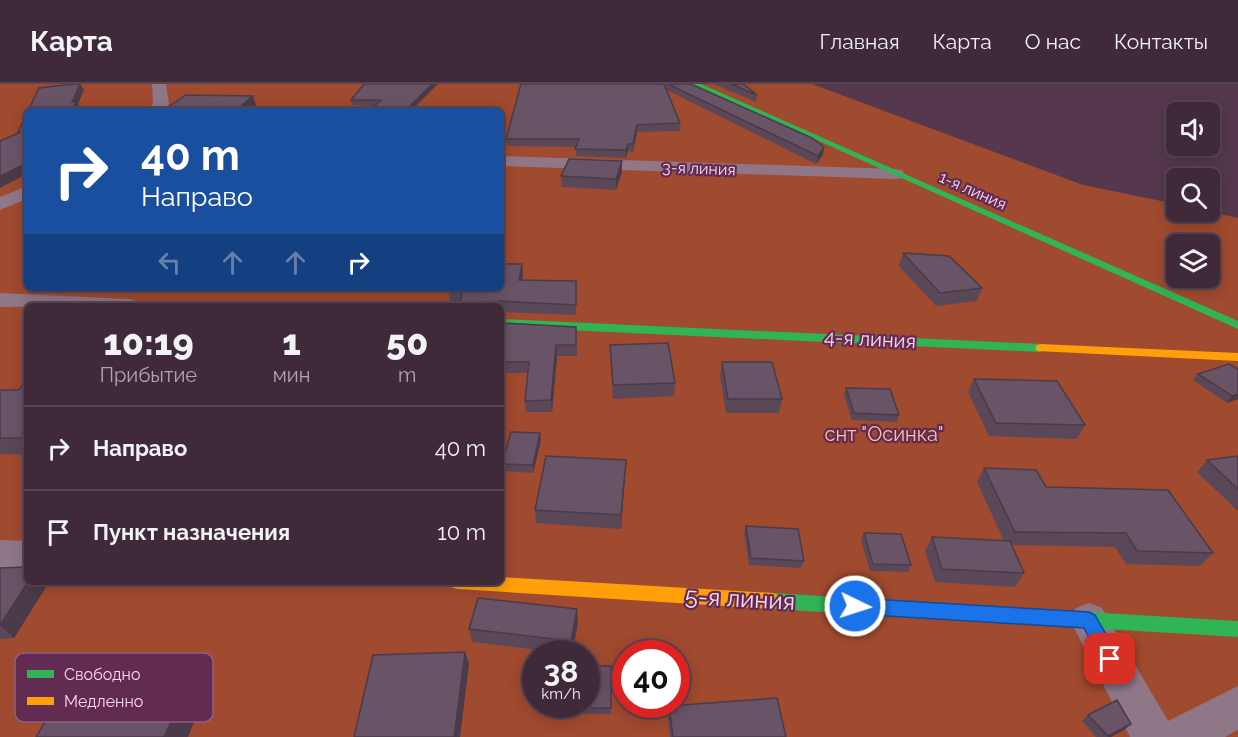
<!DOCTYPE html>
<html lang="ru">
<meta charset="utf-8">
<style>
:root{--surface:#402a3a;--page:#4b3645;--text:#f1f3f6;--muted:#aea7af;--line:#594654}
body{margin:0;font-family:Raleway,sans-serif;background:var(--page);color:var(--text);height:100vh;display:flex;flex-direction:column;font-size:22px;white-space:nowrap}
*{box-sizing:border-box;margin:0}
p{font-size:20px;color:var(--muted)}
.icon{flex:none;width:33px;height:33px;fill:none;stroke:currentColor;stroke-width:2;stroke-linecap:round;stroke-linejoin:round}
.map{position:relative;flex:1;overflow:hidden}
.panel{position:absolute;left:24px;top:219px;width:480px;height:282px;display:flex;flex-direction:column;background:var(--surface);border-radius:9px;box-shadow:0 3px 15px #0003,0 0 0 2px var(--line)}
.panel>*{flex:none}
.top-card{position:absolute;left:24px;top:24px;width:480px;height:183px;border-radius:9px;box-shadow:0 3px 15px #0003,0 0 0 2px var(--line);background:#1a4fa0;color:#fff;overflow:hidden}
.tools{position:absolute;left:1166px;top:18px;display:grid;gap:12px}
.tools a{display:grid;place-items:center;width:54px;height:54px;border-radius:9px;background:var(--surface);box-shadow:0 3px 15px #0003,0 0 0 2px var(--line);font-size:30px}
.speed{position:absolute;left:522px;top:556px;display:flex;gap:12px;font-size:30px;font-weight:700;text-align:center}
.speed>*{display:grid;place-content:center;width:78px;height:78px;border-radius:50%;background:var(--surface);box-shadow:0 3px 15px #0003,0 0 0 2px var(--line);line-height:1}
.speed small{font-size:15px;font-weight:400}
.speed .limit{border:9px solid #d22;background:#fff;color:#111}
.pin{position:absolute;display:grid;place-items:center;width:51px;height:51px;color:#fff;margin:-26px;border-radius:12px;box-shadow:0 3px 9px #0006}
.me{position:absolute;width:66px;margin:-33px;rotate:94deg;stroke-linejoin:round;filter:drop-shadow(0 0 4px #0008)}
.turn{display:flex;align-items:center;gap:21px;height:126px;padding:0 18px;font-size:27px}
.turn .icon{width:78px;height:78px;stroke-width:2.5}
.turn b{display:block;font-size:42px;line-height:51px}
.lanes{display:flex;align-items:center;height:57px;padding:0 18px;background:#0003;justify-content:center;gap:30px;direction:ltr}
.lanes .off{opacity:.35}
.eta{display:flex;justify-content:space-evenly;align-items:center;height:102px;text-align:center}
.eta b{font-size:36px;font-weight:800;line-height:42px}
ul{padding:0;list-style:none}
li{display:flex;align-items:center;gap:18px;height:84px;padding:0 18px;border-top:2px solid var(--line)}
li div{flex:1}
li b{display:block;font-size:22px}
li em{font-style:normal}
header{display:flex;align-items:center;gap:36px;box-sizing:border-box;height:84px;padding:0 30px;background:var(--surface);border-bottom:2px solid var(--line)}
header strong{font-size:28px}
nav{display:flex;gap:33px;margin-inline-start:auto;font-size:21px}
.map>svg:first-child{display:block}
.green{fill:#a04a2f;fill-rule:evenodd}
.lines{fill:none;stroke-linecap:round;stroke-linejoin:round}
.street{fill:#8f7788;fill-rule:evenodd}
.fast{fill:#30b455;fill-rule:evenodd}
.slow{fill:#ff9f0a;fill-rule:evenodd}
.wall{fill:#5a4859}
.shaded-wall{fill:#4a3b48}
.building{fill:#695467;stroke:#4a3b48;stroke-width:1.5}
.route{fill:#1a73e8;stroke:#114b97;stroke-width:1.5}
.labels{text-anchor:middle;stroke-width:4.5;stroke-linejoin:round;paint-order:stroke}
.far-street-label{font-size:16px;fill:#fad7ed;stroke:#622b52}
.street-label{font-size:20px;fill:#fad7ed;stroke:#622b52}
.park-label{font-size:20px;fill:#fdc0aa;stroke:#622b52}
.near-street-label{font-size:24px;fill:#fad7ed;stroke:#622b52}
.key{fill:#622b52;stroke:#905f80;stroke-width:1.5}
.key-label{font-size:16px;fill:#fad7ed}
</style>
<header>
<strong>Карта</strong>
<nav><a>Главная</a><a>Карта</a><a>О нас</a><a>Контакты</a></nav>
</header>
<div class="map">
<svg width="1238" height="653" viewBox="0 0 1238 653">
<rect width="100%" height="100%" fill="#55384d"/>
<path class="green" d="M0,0H812L1083,101L1176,120V128L1209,127L1238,134V653H0ZM27,27H501V204H27ZM1176,160H1209V194H1176ZM27,222H501V498H27ZM536,570H586V621H536ZM626,570H676V621H626Z"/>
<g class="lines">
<path class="street" d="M152,0H166L169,20L163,27H147L153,19Z
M501,72L896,85L902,86L905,90L902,94L896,95L501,82Z
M27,102V115L0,126V113Z
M0,209L129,215L137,217L141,222L0,223Z
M0,456L27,457V487L0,484Z
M1089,519L1102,524L1168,637L1238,602V646L1225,653H1130L1070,536L1076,524Z"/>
<path class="fast" d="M692,0H701L1238,237V245Z
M501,235L1041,260L1047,264L1041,268L501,243Z
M773,509L1238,537V553L773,525L767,522L764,517L767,512Z"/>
<path class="slow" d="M1041,260L1238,269V277L1037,267L1035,264L1037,261Z
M501,493L773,509L779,512L782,517L779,522L773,525L457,505L451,503L448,498H501Z"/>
</g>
<path class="wall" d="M438,0L375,22L352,21L351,16Z
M521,0H691L824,63L823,71L816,80L667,6L680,39V47L637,48L633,68L628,67L626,74L576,72V63L507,62L506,55Z
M714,0H744L757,11L756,18Z
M622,88L616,106L562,103L561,92Z
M903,169L982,204L977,217L936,222L899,182Z
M522,180L523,191L522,196L576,197V231L501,228V222H459L460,217H450L448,206Z
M501,239L576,243L577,272H557L552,328H526L525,317L528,289H501Z
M610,261L675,299L674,312L613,315Z
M722,278L782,315L779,329H726L720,291Z
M1238,285V315L1227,319L1193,296L1198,290Z
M974,295L1085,341L1077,355L989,352L968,308Z
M27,297V371L0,370V307L18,306Z
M846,304L899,331L897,338L852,336L844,311Z
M541,356L533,389L503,387L502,380Z
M1238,372V427L1197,388L1207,376Z
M984,384L1046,403L1213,469L1200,482L1126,480L1115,463L1012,461L1024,489L1015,503L935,498L925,467L932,453L1004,457L977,398Z
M625,390L621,445L536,439L535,426Z
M746,442L804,477L801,484L749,481L744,449Z
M864,449L911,481L908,488L870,487L861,456Z
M0,484L27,498H49L14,554L0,555Z
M578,538L572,570L472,558L469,545Z
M611,582V630H560L559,624Z
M669,622L786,653H670L668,634Z
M1088,631L1131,640L1124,646L1111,653H1096L1082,637Z"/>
<path class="shaded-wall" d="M80,0L84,6L78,20L80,25L79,27H71L72,18Z
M432,0H438L411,27H405Z
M253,12L256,21L249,27H235Z
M637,41V48L633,68V60Z
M628,60V67L626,74V66Z
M824,63L823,71L816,80L818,72Z
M622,77V88L616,106V95Z
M27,79V90L0,104V92Z
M522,180L523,191L520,207L519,196Z
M556,261L557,272L552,328L551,316Z
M1238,310V315L1227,319L1232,312Z
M540,349L541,356L533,389V381Z
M626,376L625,390L621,445V431Z
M28,498H49L14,554L0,541Z
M577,525L578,538L572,570L571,557Z
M465,568L469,580L460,653H454Z
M184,608L200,625L188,653H164Z
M1131,640L1124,646L1111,653H1107Z"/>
<path class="building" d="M73,0H80L72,18L77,17L71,27H28L39,4Z
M364,0H432L405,27H369L381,16H351Z
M521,0H664L680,39L637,41L633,60H628L626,66L575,65L579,55H506Z
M668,0H691L812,54L824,63L818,72Z
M731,0H743L757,11Z
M186,11L253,12L235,27H162Z
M27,29V79L0,92V57L21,48H18Z
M569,75L622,77L616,95L561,92Z
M903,169L949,172L982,204L940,209Z
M501,180H522L519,196L576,197V221L500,217L497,219V222H459L463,206H448L449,204H501Z
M501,239L576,243V261H556L551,316L525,317L529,278H501Z
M668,259L675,299L613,301L610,261Z
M722,278H772L782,315H728Z
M1229,280L1238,285V310L1232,312L1198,290Z
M974,295L1057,297L1085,341L996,339Z
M27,297V354H0V307L1,306H18Z
M846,304L890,305L899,331L854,329Z
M511,348L540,349L533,381L502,380Z
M546,372L626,376L621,431L535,426Z
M1238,372V405L1207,376Z
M984,384L1036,386L1046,403L1168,406L1213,469L1137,467L1126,449L1015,448Z
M746,442L798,445L804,477L751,474Z
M864,449L901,450L911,481L873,480Z
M932,453L1010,457L1024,489L942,485Z
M27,483L28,498L0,541V484Z
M478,514L577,525L571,557L469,545Z
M465,568L454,653H354L373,571Z
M586,582H611V624H559V621H586Z
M184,608L164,653H36L61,610Z
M777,614L786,653H673L669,622Z
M1117,616L1131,640L1108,652L1088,631Z"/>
<path class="route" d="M855,514L1089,528L1095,531L1120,575L1117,582L1110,584L1104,582L1084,544L855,530L849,528L846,522L849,517Z"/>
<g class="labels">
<g class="far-street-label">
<text transform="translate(699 84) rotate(2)" y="6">3-я линия</text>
<text transform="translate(973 106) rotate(24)" y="6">1-я линия</text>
</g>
<g class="street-label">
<text transform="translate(870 255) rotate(3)" y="7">4-я линия</text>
</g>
<g class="park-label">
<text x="884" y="357">снт "Осинка"</text>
</g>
<g class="near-street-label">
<text transform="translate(740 515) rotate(3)" y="8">5-я линия</text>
</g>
</g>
<rect x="15" y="569" width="198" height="69" rx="9" class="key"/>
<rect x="27" y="586" width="27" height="8" fill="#30b455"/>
<rect x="27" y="613" width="27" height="8" fill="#ff9f0a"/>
<g class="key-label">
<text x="64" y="596">Свободно</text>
<text x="64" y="623">Медленно</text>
</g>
</svg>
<div class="tools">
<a><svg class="icon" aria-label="sound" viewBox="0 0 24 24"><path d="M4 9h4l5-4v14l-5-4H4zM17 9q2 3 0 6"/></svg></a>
<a><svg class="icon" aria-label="search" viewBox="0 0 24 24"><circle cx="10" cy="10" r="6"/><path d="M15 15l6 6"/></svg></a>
<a><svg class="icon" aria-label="layers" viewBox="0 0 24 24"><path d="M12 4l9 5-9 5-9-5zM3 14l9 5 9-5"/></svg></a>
</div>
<div class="speed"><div>38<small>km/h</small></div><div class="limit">40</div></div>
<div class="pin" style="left:1110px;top:575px;background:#d93025"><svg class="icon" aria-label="arrive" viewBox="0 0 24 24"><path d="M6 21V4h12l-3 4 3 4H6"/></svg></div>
<svg class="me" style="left:855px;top:522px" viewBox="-20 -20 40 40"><circle r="17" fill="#1a73e8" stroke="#fff" stroke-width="3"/><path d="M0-11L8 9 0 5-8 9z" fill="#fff"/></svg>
<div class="top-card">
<div class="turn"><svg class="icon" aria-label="right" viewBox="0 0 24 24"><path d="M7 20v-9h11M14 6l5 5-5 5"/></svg><div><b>40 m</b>Направо</div></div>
<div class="lanes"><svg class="icon off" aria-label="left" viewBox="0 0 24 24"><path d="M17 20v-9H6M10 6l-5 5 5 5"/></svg><svg class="icon off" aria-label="ahead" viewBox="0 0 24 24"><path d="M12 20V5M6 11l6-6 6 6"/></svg><svg class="icon off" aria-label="ahead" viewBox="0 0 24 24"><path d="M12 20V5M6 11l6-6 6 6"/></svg><svg class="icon" aria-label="right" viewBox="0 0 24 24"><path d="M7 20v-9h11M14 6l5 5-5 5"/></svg></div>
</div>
<section class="panel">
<div class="eta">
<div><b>10:19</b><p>Прибытие</p></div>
<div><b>1</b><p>мин</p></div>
<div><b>50</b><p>m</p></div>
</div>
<ul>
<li><svg class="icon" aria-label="right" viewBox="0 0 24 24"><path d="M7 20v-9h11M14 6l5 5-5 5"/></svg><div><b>Направо</b></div><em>40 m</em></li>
<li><svg class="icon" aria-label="arrive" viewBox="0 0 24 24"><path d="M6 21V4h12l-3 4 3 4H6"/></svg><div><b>Пункт назначения</b></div><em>10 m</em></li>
</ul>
</section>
</div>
